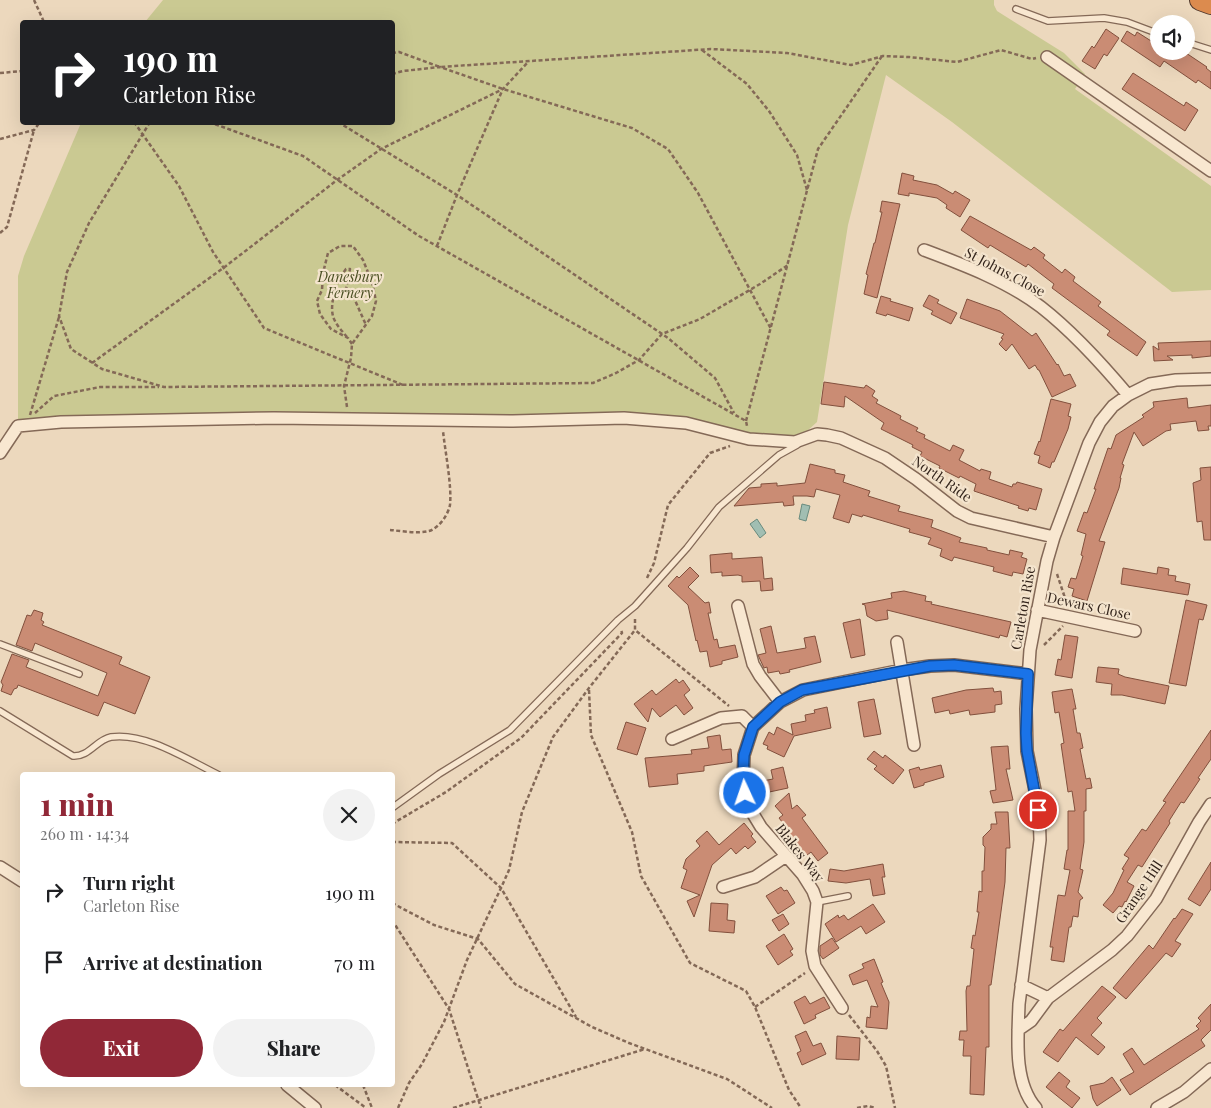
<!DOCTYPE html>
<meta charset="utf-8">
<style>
:root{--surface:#fff;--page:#f2f2f2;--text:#202124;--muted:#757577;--accent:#912837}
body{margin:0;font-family:"Playfair Display",serif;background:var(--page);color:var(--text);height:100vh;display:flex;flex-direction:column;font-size:19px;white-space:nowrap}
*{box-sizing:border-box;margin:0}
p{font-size:16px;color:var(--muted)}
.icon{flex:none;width:28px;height:28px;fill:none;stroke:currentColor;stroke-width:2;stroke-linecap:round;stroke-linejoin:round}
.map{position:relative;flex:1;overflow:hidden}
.details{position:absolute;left:20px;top:772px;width:375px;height:315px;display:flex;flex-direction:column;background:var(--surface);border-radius:5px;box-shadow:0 5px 20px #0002}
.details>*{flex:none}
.guide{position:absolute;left:20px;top:20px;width:375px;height:105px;border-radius:5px;box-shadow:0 5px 20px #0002;background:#202124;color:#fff;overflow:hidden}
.controls{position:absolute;left:1150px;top:15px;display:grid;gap:10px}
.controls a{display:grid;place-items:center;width:45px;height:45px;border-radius:50%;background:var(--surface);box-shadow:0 5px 20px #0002;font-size:25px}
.pin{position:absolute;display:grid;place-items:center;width:42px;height:42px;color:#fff;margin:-21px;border:2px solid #fff;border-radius:50%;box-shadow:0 1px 5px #0007}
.me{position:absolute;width:55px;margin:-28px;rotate:357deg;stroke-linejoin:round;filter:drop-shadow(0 0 4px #0008)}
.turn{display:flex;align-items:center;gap:18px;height:105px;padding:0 20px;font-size:22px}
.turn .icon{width:65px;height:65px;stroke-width:2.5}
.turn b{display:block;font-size:35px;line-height:42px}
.round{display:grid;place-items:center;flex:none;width:52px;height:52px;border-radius:26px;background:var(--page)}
.overview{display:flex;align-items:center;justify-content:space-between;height:85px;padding:0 20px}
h1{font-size:30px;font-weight:800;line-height:38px;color:var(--accent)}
.action{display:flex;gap:10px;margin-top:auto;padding:10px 20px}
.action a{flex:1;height:58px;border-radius:30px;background:var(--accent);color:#fff;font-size:20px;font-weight:800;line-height:58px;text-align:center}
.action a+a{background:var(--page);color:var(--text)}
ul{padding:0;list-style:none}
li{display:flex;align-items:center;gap:15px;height:70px;padding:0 20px}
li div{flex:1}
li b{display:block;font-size:19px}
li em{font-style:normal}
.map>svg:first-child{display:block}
.green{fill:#cac992}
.water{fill:#a1beb2;stroke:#698b7e}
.building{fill:#ca8c74;stroke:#82503d}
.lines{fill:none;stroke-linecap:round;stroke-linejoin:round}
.service-casing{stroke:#846957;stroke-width:8}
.minor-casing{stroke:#846957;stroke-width:14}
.motorway-casing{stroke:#51382c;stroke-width:22}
.path{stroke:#846957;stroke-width:2.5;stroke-dasharray:4 2.5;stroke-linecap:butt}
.service{stroke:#f8e7d0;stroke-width:5.5}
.minor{stroke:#f8e7d0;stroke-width:11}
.motorway{stroke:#dc8b4e;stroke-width:20}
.route-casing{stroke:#114b97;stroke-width:12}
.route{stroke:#1a73e8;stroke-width:9}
.labels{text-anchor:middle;stroke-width:4.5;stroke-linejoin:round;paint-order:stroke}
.street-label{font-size:14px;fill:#33241b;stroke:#f4e4cd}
.park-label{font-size:14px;font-style:italic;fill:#4a4f22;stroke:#f4e4cd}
</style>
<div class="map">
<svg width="1211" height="1108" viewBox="0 0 1211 1108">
<rect width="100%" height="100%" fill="#ecd8bd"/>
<path class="green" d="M163,0H994V5L997,11L1064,53L1085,74L1075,89L1211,186V290L1172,292L952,122L886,75L848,225L817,422L795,442L624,418L18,426V276L24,256L81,123L392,122V22H145Z"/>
<path class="water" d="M802,504L810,506L806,521L799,519Z
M757,519L766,533L760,538L750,524Z"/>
<path class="building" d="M1106,29L1119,38L1107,56L1104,54L1095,69L1082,61L1092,46L1094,48Z
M1127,31L1135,36L1137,32L1159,46V51H1183L1207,67L1206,68L1211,72V89L1198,80L1196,83L1164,61L1160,67L1121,41Z
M1133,73L1184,106L1186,102L1198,110L1185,131L1122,89Z
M902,173L914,176L913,180L937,185L953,194L955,191L970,200L960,217L946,208L947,205L937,198L909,193V196L898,194Z
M882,201L900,204L877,298L864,294L868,275L866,274L874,243H875L882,212H880Z
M970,216L1031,250L1034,247L1045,255L1043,258L1062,273L1065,269L1075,277L1073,281L1101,302L1098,306L1146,342L1137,356L1107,335L1110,331L1052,288L1054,284L1028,264L1026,267L990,245L988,248L961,230Z
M929,295L939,300L937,303L957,313L951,324L931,314L933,311L923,306Z
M881,296L891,299L890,301L913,308L909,321L887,314L886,316L876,313Z
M967,299L1000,311L1032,336L1036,333L1057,365L1058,364L1064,376L1070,374L1076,386L1052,397L1039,370H1038L1035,365L1029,369L1012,344L1006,351L999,344L1003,339L1001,338L1004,334L960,318Z
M1211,341V356L1192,358V355L1167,356L1173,360L1154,361L1153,346L1159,350L1158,343Z
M824,382L864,388L866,385L875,391L872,396L878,400L876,403L901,416L900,419L918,428L916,431L925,435L924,438L950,451L953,445L964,450L959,460L980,471L981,469L991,472L989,479L1012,487L1013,484H1016L1017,482L1042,489L1036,510L1029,508L1028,511L1018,508L1019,506L974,491L976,484L960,476L959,478L939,468L940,466L920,456L922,452L912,447L913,445L881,429L884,423L845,396L844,407L821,404Z
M1187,398L1188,408L1211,405V426H1208L1209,430L1198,431L1196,421L1170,424L1171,430L1166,431L1143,446L1134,432L1122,464L1124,465L1120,478H1121L1119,488L1099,541L1105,542L1087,601L1072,596L1074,589L1068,587L1071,578L1076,579L1083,556L1081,555L1086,534L1077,531L1084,512L1087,513L1096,489H1094L1108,448L1111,449L1116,435L1144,417L1142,415L1154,407L1153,402Z
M1051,399L1071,404L1068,416L1071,417L1068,429L1054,462H1052L1050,468L1038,463L1040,456L1034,454L1039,441L1040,442Z
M810,464L835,470V473L845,475L843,482L870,491L868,496L900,506L898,511L933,520L931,527L961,538L959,542L987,548V550L1009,555L1010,550L1023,553L1021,557L1027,559L1023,574L1013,572L1012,576L993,571L994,567L954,557L952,561L940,556L942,549L928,544L931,538L909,532L910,529L863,515L862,517L852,514L849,523L833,518L840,495L816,489L814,497L807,496H793L794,505L784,506L783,502L734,506L749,488L761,487V484L777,483V486L805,483Z
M1211,467V540H1204L1202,521L1197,522L1193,483L1201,480L1200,468Z
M732,553V559L762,557L764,579L772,578L773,590L761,591L760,581L742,582V576L738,575L722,576V572L711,573L710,555Z
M690,567L699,576L688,587L705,603L709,602L711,613H708L714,640L717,639L719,648L735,645L738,657L722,661V664L710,667L707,651L700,652L697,640L696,641L688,605L668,586L677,576L679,578Z
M1158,567L1169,569L1168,575L1176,576L1175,581L1190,584L1188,595L1121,584L1123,568L1157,574Z
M904,591L926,596L925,601L932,602L931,604L1011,622L1007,637L1000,635L999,638L887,610L888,619L876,621L867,616L865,605L862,604L892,598L891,593Z
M1186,600L1207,605L1203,620L1199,619L1186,686L1169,683Z
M34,610L43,613L41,620L44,622L42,625L122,657L119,664L150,677L135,714L104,702L98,716L18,685L17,688L14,689L11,695L1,691L3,685L1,682L12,654L29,660L26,667L98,696L107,673L35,643L32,651L16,645L27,615L31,616Z
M860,619L865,655L851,658L843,623Z
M771,626L777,653L806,648L804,638L815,636L821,662L789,670L790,672L780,674L779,671L768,673L767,667L764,668L758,655L766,653L760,629Z
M1065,635L1078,637L1072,678L1055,675L1058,659L1061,660Z
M1098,667L1119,669L1118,674L1125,677L1169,686L1165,704L1122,695H1111L1112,684L1096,682Z
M676,679L679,683L683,680L690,690L684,695L693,708L684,715L676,705L660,717L652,708L648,722L634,704L652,690L656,695Z
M993,688L994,692L1001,691L1002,704L995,705V712L970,715L969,710L950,714L949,710L935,713L932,698L966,690Z
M1072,689L1076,709H1073L1077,733H1080L1083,748L1080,749L1086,779L1090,778L1092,788L1086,789V811H1084V842L1080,869L1083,870L1078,892L1083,898L1080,900L1078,917L1073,916L1071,927H1069L1064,962L1051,960L1053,947H1050L1058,895L1065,896L1070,870L1064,869L1067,850H1068V811H1075L1072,791L1068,792L1061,744L1064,743L1059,712L1055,713L1052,692Z
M874,699L881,734L864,737L858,702Z
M827,707L831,728L794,736L784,757L767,749L768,746L763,744L769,732L774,735L777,727L793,735L791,724L806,721L805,715L815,713L814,710Z
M626,722L646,728L637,755L617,749Z
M1211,730V759L1198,778L1200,779L1184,803L1181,802L1169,821L1170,823L1142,867L1138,865L1127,882L1134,886L1126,902L1125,901L1122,907L1119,906L1113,913L1103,905L1113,893L1124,870L1122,869L1129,858L1124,855L1142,829L1146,831L1166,802L1163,801Z
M720,735L722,750L731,749L732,762L704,766V771L677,774L678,784L649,787L645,758L692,754L691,750L709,748L707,737Z
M1008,746L1010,769H1006L1013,800L993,803L990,791L996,790L991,747Z
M874,751L883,758L885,755L904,770L893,784L874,769L877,766L867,759Z
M941,765L944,777L924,783V785L914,788L909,770L919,767L920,770Z
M783,767L788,788L760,794L757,782L773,779L771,770Z
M789,793L792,809L797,805L806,815L802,818L828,853L818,861L811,852L806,856L792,837L791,838L783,830L786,827L779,818L783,815L775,806Z
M995,812H1008L1010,848H1006L1005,882L991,985H989V1047H986L984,1095L970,1094L971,1056H963L964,1040H959L960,1031H967L966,991L967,986H970L974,949L971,948L973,935L975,936L979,912H977L979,891L982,892V871H984L985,847L983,845V837L991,829V824H997Z
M744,823L753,834L751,836L756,842L748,849L745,846L736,854L731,848L712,865L694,917L687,901L700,895L681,888L687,870L683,868L686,859L700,846L696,841L707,831L719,845Z
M1211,862V889L1200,906L1188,899Z
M883,864L885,877H882L885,894L873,896L870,879L846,883L828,881L830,869L844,871Z
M781,887L784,891L787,890L795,903L778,914L766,896Z
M711,903L728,904L727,920L735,921L734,933L709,931Z
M873,904L885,922L866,934L861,926L836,942L825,924L838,915L839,918L844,915L848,920Z
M1182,909L1193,914L1175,941L1181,944L1172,957L1166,953L1126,999L1113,988L1149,945L1153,949L1174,918L1175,919Z
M783,914L789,924L779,931L772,920Z
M784,934L793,949L790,951L793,955L778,965L766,946Z
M832,938L839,948L823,959L820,955V946Z
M874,959L883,982L881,983L889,1002L887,1029L866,1027L867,1017L870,1018L871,1006L878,1007L867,980L853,985L849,975L864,968L862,964Z
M1102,986L1116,997L1097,1018L1102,1023L1091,1035L1105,1047L1098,1055L1076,1037L1058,1062L1043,1052L1060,1029L1063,1031Z
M805,996L810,1004L824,997L830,1008L815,1015L816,1018L804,1024L794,1002Z
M1211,1004V1030L1201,1040L1205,1046L1130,1095L1120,1080L1134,1072L1123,1054L1132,1048L1144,1065L1199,1029L1196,1026L1201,1021L1198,1018Z
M806,1031L813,1046L821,1043L826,1054L802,1065L797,1053L801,1051L795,1036Z
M837,1036L860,1038L859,1060L836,1059Z
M1059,1072L1070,1081L1066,1087L1080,1098L1072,1108L1046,1087Z
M1112,1077L1121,1090L1097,1106L1093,1099L1090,1086L1104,1083Z"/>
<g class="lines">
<defs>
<path id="service" d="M1016,9L1048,21L1104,18L1127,22L1159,34
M1186,42L1211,50
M0,644L79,674
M0,711L73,756C89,757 96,740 111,737C146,732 188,760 219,775
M392,808L439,774L510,730L618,620L635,606L687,548L719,507L779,455L797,445
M817,902L848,896"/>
<path id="minor" d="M1047,57L1211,171
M924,250C964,265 1007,281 1041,307C1073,332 1102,364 1128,395
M0,453L18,426L61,422L274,418L513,421L624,418L686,423L749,439L795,442L817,434L827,435L841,438L885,458L916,479L957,511L971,518L1054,537
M738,606L753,664L760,676L780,702
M1037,610L1135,631
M897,642L914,745
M672,739L721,718L742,716L753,727
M0,867L22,881
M723,887L755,877L786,856
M1021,985L1048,998
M842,1008L815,966L812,951L817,902L813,891L803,875L761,827L747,804L743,782L744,755L753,727L780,702L803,690L902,670L930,666L954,665L1028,674
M1018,1030L1031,1021L1048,998L1112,950L1127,936L1156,899L1199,822L1211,804
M287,1085L315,1108
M1036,1108C1013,1082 1018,1037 1019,1004L1040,840L1039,810L1027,751L1026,709L1030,650L1047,561L1054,537L1089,443L1100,422L1113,406L1128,395L1150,384L1176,380L1211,379
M1157,1108L1184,1092L1211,1069"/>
<path id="motorway" d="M1200,0L1211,4"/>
</defs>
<use href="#service" class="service-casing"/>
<use href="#minor" class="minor-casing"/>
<use href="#motorway" class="motorway-casing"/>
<path class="path" d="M34,0L44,22
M702,50L747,84L769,111L797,155L807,190
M392,53L399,52L440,67L711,49L787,53L851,65L883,56L909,57L957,62L1001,50L1032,59L1036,58
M0,73L22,71
M392,74L403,71L440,67L503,89L632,128L668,149L698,193L771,329
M134,122L179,186L213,252L264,328L403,385
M150,122L89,223L67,272L59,316L71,349L102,369L164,387L593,383L616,373L639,360L662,334L700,319L760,284L788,265
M209,122L303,156L419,236L746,421L747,426
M338,122L457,195L668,338L715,378L734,413
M0,139L34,130L40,122
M0,233L7,227L34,130
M437,246L457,195L502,91
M347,337C343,332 338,327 335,321C327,307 337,281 346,269H350L346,289L349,296L354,298L366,325
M92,363L226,266L337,180L381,149L503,89L529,61
M347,407L344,386L351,358L352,344L372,316L376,301L372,282L363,260L353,246H340L328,253L323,273L322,290L317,301L320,314L331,329L348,338L352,344
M35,413L54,396L100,387H159
M30,415L59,317
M746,421L818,149L882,56
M390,530C402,531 417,534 429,531C439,528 448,515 450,505C452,485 445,451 443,431
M1057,574L1067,604
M647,578L654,563L668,505L710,453L730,446
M635,619V630L729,706
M1044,645L1063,626
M589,690L591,735L632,832L641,876L690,963L746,991L755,1007L789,1090L801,1108
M392,824L446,792L521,738L622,633L621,630
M392,842L452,843L501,888L576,1017
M392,903L434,925L478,939L515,984L592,1027L629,1043L727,1079L772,1108
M392,920L449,1009L481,1108
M755,1007L805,973
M849,1015L877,1051L886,1066L895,1108
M335,1085L366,1108
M363,1085L372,1108
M398,1108L409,1083L422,1064L444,1022L467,960L501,888L509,870L522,812L553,737L589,688L635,630
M453,1108L645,1049
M857,1108L868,1106L876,1108"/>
<use href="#service" class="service"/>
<use href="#minor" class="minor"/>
<use href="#motorway" class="motorway"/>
</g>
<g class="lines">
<defs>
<path id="route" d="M745,793L743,782L744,755L753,727L780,702L802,690L930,666L954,665L1028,674L1026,733L1027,751L1038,810"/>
</defs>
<use href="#route" class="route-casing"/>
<use href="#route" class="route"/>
</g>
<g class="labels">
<g class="street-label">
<text transform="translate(1005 272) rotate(28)" y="5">St Johns Close</text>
<text transform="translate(942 479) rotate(35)" y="5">North Ride</text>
<text transform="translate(1089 606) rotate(12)" y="5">Dewars Close</text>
<text transform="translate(1023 608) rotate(-80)" y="5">Carleton Rise</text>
<text transform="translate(800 853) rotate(52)" y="5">Blakes Way</text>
<text transform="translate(1139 892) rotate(-56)" y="5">Grange Hill</text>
</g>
<g class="park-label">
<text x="350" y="282">Danesbury<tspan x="350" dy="16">Fernery</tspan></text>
</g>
</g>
</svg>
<div class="controls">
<a><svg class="icon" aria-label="sound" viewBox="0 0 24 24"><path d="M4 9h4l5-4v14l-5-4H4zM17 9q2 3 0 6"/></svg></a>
</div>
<div class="pin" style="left:1038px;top:810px;background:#d93025"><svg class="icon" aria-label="arrive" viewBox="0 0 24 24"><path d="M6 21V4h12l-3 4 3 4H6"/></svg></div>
<svg class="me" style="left:745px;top:793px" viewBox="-20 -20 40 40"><circle r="17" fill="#1a73e8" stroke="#fff" stroke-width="3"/><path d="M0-11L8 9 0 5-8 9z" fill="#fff"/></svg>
<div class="guide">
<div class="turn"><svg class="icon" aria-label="right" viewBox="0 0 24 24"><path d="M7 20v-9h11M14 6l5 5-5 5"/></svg><div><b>190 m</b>Carleton Rise</div></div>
</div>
<section class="details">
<div class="overview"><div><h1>1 min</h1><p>260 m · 14:34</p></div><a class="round"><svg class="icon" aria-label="close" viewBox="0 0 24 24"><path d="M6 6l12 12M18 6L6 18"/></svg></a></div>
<ul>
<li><svg class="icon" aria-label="right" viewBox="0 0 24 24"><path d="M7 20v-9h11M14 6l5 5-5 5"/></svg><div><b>Turn right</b><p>Carleton Rise</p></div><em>190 m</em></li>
<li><svg class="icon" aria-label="arrive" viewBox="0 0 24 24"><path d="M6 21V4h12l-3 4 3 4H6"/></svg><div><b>Arrive at destination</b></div><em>70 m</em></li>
</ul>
<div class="action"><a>Exit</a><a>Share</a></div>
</section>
</div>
